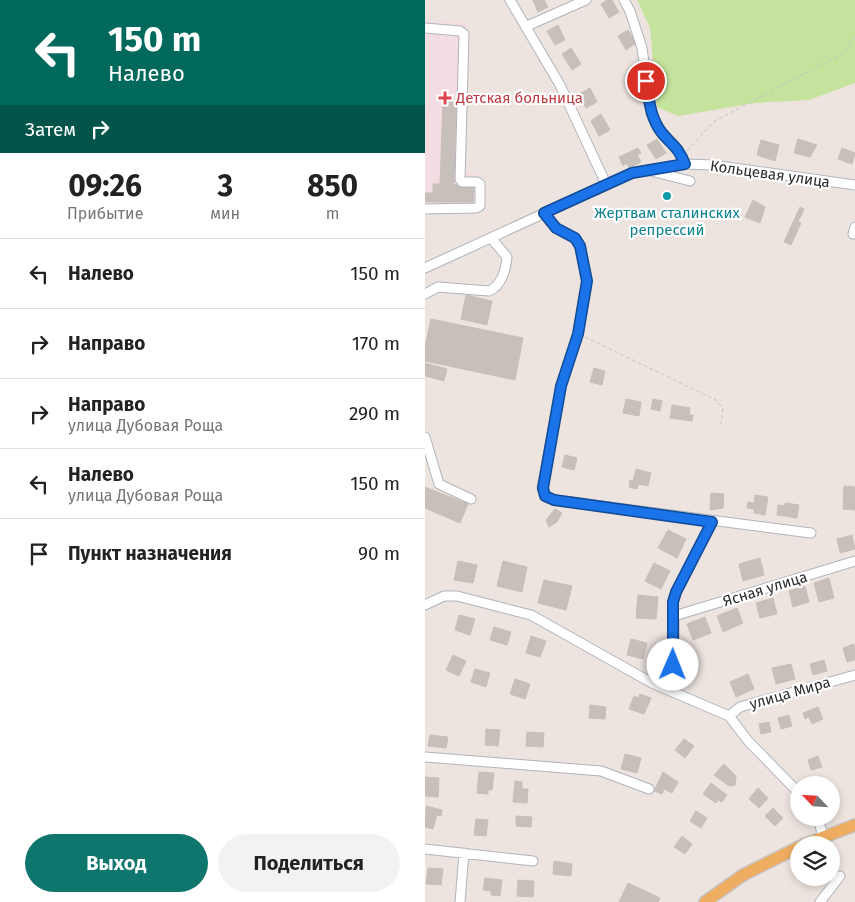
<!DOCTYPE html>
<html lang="ru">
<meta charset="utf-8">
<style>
:root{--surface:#fff;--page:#f2f2f2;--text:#222;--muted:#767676;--line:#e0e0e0;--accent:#0f766e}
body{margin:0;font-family:"Fira Sans",sans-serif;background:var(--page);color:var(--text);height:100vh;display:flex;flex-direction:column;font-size:19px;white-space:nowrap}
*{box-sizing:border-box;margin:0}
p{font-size:16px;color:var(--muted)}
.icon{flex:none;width:28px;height:28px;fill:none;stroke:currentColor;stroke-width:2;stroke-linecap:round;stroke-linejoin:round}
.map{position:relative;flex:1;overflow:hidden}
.side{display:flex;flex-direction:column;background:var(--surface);width:425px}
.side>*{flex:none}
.top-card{background:#00695c;color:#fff;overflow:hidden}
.needle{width:32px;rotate:295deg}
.buttons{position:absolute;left:365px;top:776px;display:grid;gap:10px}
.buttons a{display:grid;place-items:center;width:50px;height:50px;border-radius:50%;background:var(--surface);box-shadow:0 2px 8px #0003;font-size:25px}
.pin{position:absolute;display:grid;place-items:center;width:42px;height:42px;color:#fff;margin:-21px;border:2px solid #fff;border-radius:50%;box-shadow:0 1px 5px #0007}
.me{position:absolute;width:55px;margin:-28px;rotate:1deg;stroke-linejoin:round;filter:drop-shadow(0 0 4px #0008)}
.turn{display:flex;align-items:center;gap:18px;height:105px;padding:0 25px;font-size:22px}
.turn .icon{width:65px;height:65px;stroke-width:2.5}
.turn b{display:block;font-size:35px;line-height:42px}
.then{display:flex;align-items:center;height:48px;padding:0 25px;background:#0003;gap:10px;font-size:19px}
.eta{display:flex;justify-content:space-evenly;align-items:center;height:85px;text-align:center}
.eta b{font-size:30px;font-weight:700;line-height:35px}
.button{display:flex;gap:10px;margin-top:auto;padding:10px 25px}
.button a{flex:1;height:58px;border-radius:30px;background:var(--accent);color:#fff;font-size:20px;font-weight:700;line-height:58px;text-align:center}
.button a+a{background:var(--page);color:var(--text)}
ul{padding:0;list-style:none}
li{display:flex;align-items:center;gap:15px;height:70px;padding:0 25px;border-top:1px solid var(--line)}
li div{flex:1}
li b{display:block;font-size:19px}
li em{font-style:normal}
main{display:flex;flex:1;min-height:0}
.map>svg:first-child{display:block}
.medical{fill:#f4dce3}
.green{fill:#c5e39c}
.building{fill:#c6bfba;stroke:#c9bfb8}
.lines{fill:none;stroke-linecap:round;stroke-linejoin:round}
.minor-casing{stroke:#afb4bc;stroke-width:11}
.major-casing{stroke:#c4c4c4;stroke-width:14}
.path{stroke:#c4c4c4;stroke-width:1;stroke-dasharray:4 2.5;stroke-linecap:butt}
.minor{stroke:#fff;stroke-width:9}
.major{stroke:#efad62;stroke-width:11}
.route-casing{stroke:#114b97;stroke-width:12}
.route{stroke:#1a73e8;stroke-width:9}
.health-dot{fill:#e0444e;stroke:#fff;stroke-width:2}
.culture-dot{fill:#0f9aa8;stroke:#fff;stroke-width:2}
.labels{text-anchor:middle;stroke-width:4.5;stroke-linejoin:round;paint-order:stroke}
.health-label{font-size:15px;fill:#be3a42;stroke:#fff;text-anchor:start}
.street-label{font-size:15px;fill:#2c2c2c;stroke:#fff}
.culture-label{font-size:15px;fill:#0d838f;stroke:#fff}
</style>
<main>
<section class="side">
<div class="top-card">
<div class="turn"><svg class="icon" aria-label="left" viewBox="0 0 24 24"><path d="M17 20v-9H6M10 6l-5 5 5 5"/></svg><div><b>150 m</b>Налево</div></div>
<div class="then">Затем<svg class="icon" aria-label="right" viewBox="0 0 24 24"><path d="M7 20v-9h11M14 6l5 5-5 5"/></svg></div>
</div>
<div class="eta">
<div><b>09:26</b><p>Прибытие</p></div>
<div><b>3</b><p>мин</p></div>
<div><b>850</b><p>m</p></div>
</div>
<ul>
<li><svg class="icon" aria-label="left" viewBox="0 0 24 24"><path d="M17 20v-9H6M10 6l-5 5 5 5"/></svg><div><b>Налево</b></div><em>150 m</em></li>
<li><svg class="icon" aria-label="right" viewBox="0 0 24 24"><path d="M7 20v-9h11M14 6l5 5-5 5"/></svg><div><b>Направо</b></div><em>170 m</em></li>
<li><svg class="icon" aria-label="right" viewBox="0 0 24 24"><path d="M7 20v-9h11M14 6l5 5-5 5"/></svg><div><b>Направо</b><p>улица Дубовая Роща</p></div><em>290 m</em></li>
<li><svg class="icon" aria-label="left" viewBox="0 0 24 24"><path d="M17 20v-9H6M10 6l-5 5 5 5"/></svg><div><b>Налево</b><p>улица Дубовая Роща</p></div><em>150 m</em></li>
<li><svg class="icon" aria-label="arrive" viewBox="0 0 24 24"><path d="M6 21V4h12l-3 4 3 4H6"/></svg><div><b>Пункт назначения</b></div><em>90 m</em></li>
</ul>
<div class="button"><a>Выход</a><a>Поделиться</a></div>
</section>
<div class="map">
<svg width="430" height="902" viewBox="0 0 430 902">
<rect width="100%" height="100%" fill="#ede4df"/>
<path class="medical" d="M0,22L41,23L37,171L54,173L55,211L0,210Z"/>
<path class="green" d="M212,0H430V83L384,100L330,103L253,116L232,107L225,28Z"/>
<path class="building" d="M108,0H119L123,7L113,12Z
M182,0H187L194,12L184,18L176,4Z
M133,25L140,40L130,45L122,31Z
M203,30L211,43L201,50L193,36Z
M146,48L156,64L147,70L137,54Z
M165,88L172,102L161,108L154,94Z
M31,99L29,185L49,184L48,202H0V193H8V184H15L18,100Z
M176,114L185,130L174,136L166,121Z
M232,139L241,153L231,159L222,145Z
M373,139L392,145L385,157L369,153Z
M336,140L354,145L350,161L332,155Z
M213,148L216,153L212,155L216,162L204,168L202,163L198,166L194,157Z
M417,148L430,153L427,164L413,159Z
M328,200L340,207L335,223L320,217Z
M375,207L379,209L373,222L376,223L366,245L359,242Z
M41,295L67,301L62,325L36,319Z
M6,319L98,338L90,380L0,361V346Z
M0,363L22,369L19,381L0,376Z
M169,368L180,371L177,385L165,382Z
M201,399L216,402L214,416L198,413Z
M228,399L237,401L235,411L226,409Z
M247,405L265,408L264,415H268L267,421L245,418Z
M140,455L152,458L149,470L137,467Z
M211,469L226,473L223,486L213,484L212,489L204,487L205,480L208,481Z
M419,486L430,487V510L418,509Z
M0,487L43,504L35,523L0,508Z
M286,493L299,494L298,508L285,510Z
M330,495L343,497L340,515L329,513V509L322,508L323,502L329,503Z
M360,503L374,505L372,518L352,515L353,505L360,506Z
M130,509L137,513L132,522L124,527L121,520Z
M243,530L261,539L252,558L233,548Z
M427,535L430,549L415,553L412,539Z
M335,558L339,575L318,581L314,564Z
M33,561L52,565L48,583L29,580Z
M78,561L102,567L97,592L72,586Z
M229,563L245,571L236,589L220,581Z
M404,578L409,598L394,602L389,583Z
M119,580L147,586L141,610L113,603Z
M380,586L384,602L368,607L364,591Z
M213,595L233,597L231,619L211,618Z
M348,598L352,614L335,618L331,603Z
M312,608L318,623L298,632L292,616Z
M34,615L50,619L45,635L30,630Z
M280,617L286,633L268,640L262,624Z
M69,627L86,632L82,645L65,640Z
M106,636L121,641L115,657L101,653Z
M206,639L222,643L218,659L202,655Z
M429,644L430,660L422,662L418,648Z
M28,655L41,661L34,676L21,670Z
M399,660L402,671L388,675L385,664Z
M366,664L370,679L351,684L347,668Z
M50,669L65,673L61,687L46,682Z
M323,674L329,689L311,697L305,682Z
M90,679L105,684L100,699L85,694Z
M215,694L226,698L219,714L204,709L209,696L214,698Z
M165,705L181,707L180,719L164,718Z
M393,707L398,719L387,724L384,717L380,719L378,713Z
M364,715L367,726L356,729L353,718Z
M344,722L346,732L336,734L334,724Z
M61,729L75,730L73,746L60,745Z
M102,732L119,733L118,747L101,746Z
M5,735L23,737L21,748L3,746Z
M259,739L269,746L260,758L250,750Z
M200,754L216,758L212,773L196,769Z
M393,756L397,767L386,770L383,760Z
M299,764L311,776L310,785L304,786L289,775Z
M54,772L69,773L67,790H63V794L52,793Z
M238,772L253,782L247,793L239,789L237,794L229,791Z
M0,777L14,778L13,797L0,796Z
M90,781L97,782V789H103L102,803L88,802Z
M286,783L302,795L297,802L293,800L291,803L278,794Z
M333,788L343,798L334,808L324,799Z
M1,806L17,810L16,816L12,815L8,829L0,827Z
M348,808L358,818L350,826L340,816Z
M271,811L282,818L276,828L265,821Z
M91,816L107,817L106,827L91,826Z
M51,819L63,820L61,836L49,835Z
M257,836L267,844L260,854L249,847Z
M129,861L147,864L146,876L128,874Z
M3,868L18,869L16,885L1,884Z
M60,878L77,880L75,896L66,895V891L58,890Z
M93,880L109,881L108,897L92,896Z
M203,883L235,898L233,902H194Z"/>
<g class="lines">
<defs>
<path id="minor" d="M85,0L135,85L181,184
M102,26L161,0
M0,28L35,31L39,34L35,179L37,182H52L55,184V206L51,208L0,209
M260,164L288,165L430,185
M226,171L265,181
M119,213L131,228L150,239L155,246L162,281L153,334L136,386L117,488L120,495L129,500L146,502L386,533
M428,234L430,227
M0,268L207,173L260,164L253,149L236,132L226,113L217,48L205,11L199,0
M0,294L13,287L64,291C76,286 81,270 82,257L66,238
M0,437L14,484L46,499
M0,605L19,596H32L106,615L227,683L304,716L324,742L374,793
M249,616L248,602L251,592L287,522
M249,692V616L430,561
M304,716L315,707L430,675
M0,757L176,771L224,789
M393,818L398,837
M0,849L108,861
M35,902L39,853
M395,902L415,876"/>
<path id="major" d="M378,845L430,825
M280,902L318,875L374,847"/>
</defs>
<use href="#minor" class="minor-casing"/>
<use href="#major" class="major-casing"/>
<path class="path" d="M262,151L288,122L420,52L430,37
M160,337L291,400L298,408L296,424"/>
<use href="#minor" class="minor"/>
<use href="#major" class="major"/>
</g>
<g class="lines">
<defs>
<path id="route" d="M221,81C224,99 225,118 237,133C248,146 253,147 260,164L207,173L119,213L131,228L150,238L155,246L162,281L153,334L136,386L118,488L120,496L129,500L287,522L251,592L248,602V665"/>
</defs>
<use href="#route" class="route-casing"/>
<use href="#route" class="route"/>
</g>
<path class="health-dot" d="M17.5 90.5h5v5h5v5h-5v5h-5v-5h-5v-5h5z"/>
<circle class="culture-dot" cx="242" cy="196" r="5"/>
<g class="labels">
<g class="health-label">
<text x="31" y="103">Детская больница</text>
</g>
<g class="street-label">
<text transform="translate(345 174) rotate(8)" y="5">Кольцевая улица</text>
<text transform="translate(340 589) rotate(-17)" y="5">Ясная улица</text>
<text transform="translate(365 693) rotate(-16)" y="5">улица Мира</text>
</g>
<g class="culture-label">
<text x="242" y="218">Жертвам сталинских<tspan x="242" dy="17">репрессий</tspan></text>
</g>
</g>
</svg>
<div class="buttons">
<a><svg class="needle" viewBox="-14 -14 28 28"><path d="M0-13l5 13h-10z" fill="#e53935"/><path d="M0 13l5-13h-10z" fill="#767676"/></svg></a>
<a><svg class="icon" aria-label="layers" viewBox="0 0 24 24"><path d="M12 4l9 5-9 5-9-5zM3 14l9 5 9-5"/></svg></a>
</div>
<div class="pin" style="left:221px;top:81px;background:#d93025"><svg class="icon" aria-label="arrive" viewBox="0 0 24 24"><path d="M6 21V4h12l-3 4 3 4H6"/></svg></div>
<svg class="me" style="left:248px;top:665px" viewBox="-20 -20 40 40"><circle r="19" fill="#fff"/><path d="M0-13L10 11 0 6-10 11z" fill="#1a73e8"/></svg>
</div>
</main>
